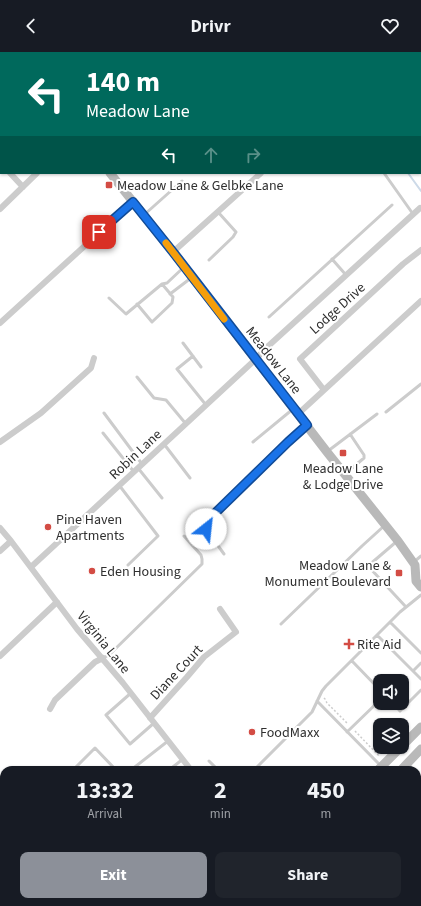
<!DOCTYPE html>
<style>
:root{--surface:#171b24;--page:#20242c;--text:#f1f3f6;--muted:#9ea1a6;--accent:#8c9099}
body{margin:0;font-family:"Source Sans 3",sans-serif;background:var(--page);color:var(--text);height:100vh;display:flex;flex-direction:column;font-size:15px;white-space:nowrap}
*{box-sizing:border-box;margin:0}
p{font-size:13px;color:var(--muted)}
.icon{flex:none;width:22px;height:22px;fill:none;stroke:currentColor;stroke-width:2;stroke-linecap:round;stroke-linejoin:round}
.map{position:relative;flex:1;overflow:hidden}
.details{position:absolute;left:0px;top:714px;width:421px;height:140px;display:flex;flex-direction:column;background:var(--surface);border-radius:12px 12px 0 0;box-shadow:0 1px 3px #0004}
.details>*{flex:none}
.top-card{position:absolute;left:0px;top:0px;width:421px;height:122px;box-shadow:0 1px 3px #0004;background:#00695c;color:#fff;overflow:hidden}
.fabs{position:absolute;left:373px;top:622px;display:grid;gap:8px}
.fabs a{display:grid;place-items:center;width:36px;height:36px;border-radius:8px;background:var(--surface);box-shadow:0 1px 3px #0004;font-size:20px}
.pin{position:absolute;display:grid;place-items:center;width:34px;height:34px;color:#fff;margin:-17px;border-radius:8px;box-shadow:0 2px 6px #0006}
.me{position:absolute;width:44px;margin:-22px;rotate:29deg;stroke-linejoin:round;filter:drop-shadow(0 0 3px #0008)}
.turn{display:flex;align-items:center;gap:14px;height:84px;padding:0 20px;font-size:18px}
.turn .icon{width:52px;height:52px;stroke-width:2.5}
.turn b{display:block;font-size:28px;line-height:34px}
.lanes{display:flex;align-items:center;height:38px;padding:0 20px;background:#0003;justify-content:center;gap:20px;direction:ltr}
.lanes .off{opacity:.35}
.eta{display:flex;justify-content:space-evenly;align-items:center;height:68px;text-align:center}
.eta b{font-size:24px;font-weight:700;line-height:28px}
.primary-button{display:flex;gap:8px;margin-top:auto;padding:8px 20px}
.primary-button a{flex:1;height:46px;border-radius:8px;background:var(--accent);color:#fff;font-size:16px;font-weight:700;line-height:46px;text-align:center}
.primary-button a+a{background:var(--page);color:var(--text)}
header{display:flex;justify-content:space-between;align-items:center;height:52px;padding:0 20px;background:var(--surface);font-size:18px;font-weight:700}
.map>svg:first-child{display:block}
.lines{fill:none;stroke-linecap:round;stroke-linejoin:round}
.stream{stroke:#cddae8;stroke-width:2}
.path{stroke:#ccc;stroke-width:1.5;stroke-dasharray:2 2;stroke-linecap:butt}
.lane{stroke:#ccc;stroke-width:3}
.street{stroke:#ccc;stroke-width:6}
.secondary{stroke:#b9b9b9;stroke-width:9}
.route-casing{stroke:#114b97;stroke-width:10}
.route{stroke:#1a73e8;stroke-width:7}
.slow{stroke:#f59e0b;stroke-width:7}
.poi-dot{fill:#d34c44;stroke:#fff;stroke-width:1.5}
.labels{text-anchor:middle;stroke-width:4;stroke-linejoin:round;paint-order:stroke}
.poi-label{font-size:14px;fill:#2f2f2f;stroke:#fff;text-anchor:start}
.street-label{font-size:14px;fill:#2f2f2f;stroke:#fff}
</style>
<header><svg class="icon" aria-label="back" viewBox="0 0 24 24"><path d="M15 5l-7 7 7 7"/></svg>Drivr<svg class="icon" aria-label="heart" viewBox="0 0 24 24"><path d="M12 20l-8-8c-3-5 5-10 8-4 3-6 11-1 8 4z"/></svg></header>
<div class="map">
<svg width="421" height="854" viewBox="0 0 421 854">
<rect width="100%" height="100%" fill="#fff"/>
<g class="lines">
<path class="stream" d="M313,0L314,1
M408,121L421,139"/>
<path class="path" d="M324,646L325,647L327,651L348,672
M355,679L380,705"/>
<path class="lane" d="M329,0L330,1
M420,20L421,19
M420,36L421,35
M420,117L421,119
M384,121L413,162
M145,162L182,129
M332,207L346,223
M209,208L233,185L236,180L218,160
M170,242L191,226
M109,246L126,262L162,232L167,231L184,215
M137,252L152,270L172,251L173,245L162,232
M269,265L392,153
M183,291L201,315
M193,304L177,317L206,353
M137,325L154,346L166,348L186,372
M386,360L421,332
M104,361L142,412
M103,381L134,420
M253,390L293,357
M164,392L190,426
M328,399L377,362
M138,416L162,446
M345,422L364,406V403L350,382
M119,433L158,484L128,513
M396,490L368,514L406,555
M224,502L206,477L205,473L208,468L282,396L305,375
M415,509L421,504
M390,570L421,601
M281,572L362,494L384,474
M377,583L421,627
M103,606L109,603L202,512V507L201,503L184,484
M352,609L380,638
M413,619L421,611
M131,641L106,663L130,692L154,671
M317,649L380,713
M393,651L400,659L421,638
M347,680L380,648
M209,709L218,718
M408,712L413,718
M73,718L95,696L116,718
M131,718L168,689
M169,718L183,707
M254,718L312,660L322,639L326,634L400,560L421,543
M417,747L421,752
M417,769L421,773
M417,792L421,796
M417,814L421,818
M193,850L196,854
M414,850L418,854
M323,853C329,854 332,854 336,850
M343,854L347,850"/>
<path class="street" d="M234,0L235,1
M56,1L57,0
M187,1L188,0
M0,51L1,50
M0,110L1,111
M10,121L23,135
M0,157L37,121
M173,200L261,121
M0,271L133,150
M324,338L300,307L403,212L421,198
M298,362L421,249
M0,390L41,361L91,316L94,306
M0,476L11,489L77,577L123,631L191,718
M0,499L11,489
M31,515L256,307L265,297L420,156
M0,604L57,550
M50,657L55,648L95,610L103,606
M150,666L187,625L204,605L236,580L220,557
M0,839L4,844
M9,850L12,854
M298,850L302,854
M73,854L77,850"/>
<path class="secondary" d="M16,0V1
M110,121L173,200L327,400L398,489L415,513L416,529L421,535
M402,694L421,675
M378,718L401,695
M401,718L421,697
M238,854L242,850
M262,854L266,850"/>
</g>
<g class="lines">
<defs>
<path id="route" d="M99,180L133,150L173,200L307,373L288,390L208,468L205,473L206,477"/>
</defs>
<use href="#route" class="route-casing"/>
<use href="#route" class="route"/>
<path class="slow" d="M166,191L224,267"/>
</g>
<g class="poi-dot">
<rect x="105" y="129" width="8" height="8" rx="2"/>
<rect x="339" y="397" width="8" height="8" rx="2"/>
<circle cx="48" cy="475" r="4"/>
<circle cx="92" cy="519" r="4"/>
<rect x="395" y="517" width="8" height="8" rx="2"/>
<path d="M347 586h4v4h4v4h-4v4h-4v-4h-4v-4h4z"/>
<circle cx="252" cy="680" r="4"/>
</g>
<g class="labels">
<g class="poi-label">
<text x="117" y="138">Meadow Lane &amp; Gelbke Lane</text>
<text x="343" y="421" text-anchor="middle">Meadow Lane<tspan x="343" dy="16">&amp; Lodge Drive</tspan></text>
<text x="56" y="472">Pine Haven<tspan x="56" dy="16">Apartments</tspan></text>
<text x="391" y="518" text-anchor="end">Meadow Lane &amp;<tspan x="391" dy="16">Monument Boulevard</tspan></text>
<text x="100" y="524">Eden Housing</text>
<text x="357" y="597">Rite Aid</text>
<text x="260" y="685">FoodMaxx</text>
</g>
<g class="street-label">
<text transform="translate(337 256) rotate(-42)" y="5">Lodge Drive</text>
<text transform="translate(274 308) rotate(52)" y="5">Meadow Lane</text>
<text transform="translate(135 402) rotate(-43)" y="5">Robin Lane</text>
<text transform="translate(104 590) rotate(51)" y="5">Virginia Lane</text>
<text transform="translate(176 620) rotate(-47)" y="5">Diane Court</text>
</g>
</g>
</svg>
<div class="fabs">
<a><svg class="icon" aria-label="sound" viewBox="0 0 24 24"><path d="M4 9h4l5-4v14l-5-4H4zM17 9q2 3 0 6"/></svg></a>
<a><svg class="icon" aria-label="layers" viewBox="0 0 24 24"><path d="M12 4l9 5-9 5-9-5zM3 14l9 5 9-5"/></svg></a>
</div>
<div class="pin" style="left:99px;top:180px;background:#d93025"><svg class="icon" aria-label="arrive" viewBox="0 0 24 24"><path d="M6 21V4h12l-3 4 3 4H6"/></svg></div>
<svg class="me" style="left:206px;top:477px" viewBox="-20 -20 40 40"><circle r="19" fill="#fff"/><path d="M0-13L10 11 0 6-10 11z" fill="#1a73e8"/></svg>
<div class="top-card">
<div class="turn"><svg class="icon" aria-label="left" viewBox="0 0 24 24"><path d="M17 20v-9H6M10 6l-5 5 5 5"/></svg><div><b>140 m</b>Meadow Lane</div></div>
<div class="lanes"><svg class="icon" aria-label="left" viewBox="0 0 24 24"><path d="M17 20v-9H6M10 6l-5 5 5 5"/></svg><svg class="icon off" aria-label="ahead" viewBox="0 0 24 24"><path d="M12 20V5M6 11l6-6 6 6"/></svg><svg class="icon off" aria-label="right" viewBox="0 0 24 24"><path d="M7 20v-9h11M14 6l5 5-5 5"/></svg></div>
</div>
<section class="details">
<div class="eta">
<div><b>13:32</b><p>Arrival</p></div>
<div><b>2</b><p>min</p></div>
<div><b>450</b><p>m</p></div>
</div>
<div class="primary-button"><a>Exit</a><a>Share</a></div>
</section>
</div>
